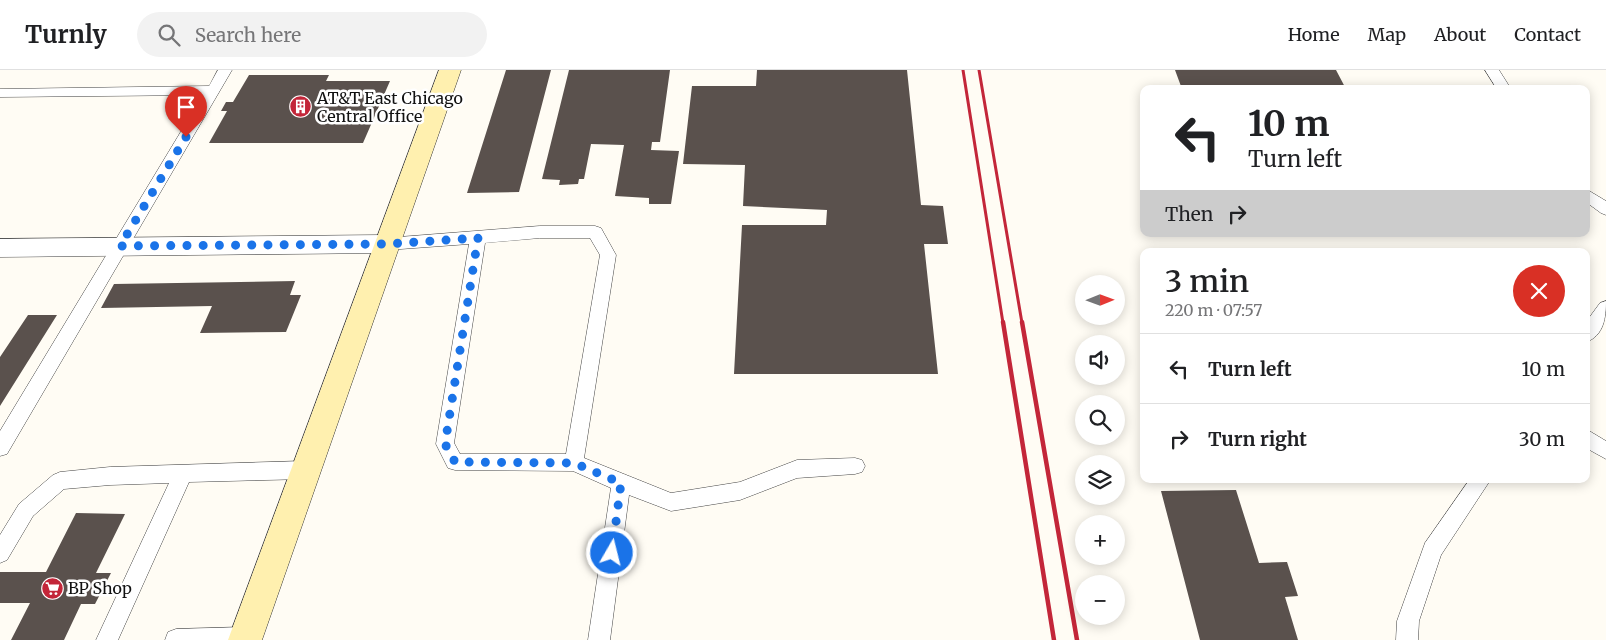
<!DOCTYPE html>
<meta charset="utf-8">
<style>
:root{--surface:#fff;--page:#f2f2f2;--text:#202124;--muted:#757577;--line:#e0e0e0}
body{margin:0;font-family:Merriweather,serif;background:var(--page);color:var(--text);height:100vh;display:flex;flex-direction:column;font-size:19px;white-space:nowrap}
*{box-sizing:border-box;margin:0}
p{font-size:16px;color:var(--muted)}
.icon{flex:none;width:28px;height:28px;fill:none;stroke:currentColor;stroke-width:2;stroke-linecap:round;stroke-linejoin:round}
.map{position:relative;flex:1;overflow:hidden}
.details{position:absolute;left:1140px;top:178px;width:450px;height:235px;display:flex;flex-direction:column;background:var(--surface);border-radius:10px;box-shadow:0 2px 12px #0003}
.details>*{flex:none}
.banner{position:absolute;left:1140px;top:15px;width:450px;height:152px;border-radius:10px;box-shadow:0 2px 12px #0003;background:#fff;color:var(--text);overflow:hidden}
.needle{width:32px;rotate:89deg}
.buttons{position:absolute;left:1075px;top:205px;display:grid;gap:10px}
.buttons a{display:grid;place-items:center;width:50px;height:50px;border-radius:50%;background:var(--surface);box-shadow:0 2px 12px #0003;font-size:25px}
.pin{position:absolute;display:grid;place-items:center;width:42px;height:42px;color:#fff;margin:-51px -21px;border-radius:50% 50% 50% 0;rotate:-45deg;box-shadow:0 0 5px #0007}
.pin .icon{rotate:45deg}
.me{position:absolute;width:55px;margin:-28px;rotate:8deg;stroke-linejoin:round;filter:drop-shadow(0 0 4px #0008)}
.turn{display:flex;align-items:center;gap:18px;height:105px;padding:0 25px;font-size:22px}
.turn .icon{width:65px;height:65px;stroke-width:2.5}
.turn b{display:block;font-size:35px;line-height:42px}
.then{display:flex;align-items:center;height:48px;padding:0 25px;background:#0003;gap:10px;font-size:19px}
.round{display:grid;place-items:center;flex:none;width:52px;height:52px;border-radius:26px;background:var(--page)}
.summary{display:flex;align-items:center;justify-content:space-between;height:85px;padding:0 25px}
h1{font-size:30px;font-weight:600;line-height:38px}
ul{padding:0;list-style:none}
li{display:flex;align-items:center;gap:15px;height:70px;padding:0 25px;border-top:1px solid var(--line)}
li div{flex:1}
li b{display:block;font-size:19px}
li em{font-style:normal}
header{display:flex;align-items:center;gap:30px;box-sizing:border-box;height:70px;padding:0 25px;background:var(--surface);border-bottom:1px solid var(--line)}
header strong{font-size:24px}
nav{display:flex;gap:28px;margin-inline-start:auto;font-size:18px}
.search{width:350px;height:45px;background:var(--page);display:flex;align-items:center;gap:12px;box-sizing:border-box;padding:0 18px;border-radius:28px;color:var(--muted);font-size:19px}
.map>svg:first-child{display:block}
.building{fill:#5a514d}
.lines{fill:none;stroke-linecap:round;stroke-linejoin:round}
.lane-casing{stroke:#444;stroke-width:1}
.street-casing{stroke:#444;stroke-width:1}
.secondary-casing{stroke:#333;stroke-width:1}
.lane{fill:#fff;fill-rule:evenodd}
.street{fill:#fff;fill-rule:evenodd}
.secondary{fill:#fff0af;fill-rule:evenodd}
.rail-far1{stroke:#c32639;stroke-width:3}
.rail{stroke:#c32639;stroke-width:4.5}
.route{stroke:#1a73e8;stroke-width:9;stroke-dasharray:0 16.2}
.labels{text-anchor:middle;stroke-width:5;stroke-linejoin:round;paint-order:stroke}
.poi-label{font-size:16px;fill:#111;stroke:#fff;text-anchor:start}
</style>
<header>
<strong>Turnly</strong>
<div class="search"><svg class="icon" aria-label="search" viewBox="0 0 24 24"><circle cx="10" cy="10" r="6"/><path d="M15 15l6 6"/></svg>Search here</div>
<nav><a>Home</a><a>Map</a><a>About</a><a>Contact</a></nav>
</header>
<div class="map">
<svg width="1606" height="570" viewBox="0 0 1606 570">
<rect width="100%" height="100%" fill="#fffcf4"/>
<path class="building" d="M506,0H551L519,122L467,123Z
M569,0H670L660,72H652L651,80L679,81L671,134H649V128L615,126L624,75L591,74L584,109H579L578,114L559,115L560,110L542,109Z
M757,0H907L921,135L943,136L948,174H924L938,304H734L742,155H826L827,140L743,136L745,95L683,94L692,16H756Z
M1175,0H1336L1346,19H1182Z
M249,5H329L326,11H390L363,73H209L227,41H221L226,32H233Z
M295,211L290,225H301L286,262L200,263L212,236L101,238L114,214Z
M28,245H57L0,336V287Z
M1236,420L1259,493L1287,492L1298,526L1285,527L1298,570H1200L1161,421Z
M76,443L125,444L96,503H111L95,534H81L64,570H11L30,533H0V502H46Z"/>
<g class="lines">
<defs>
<path id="lane" d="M218,0H232L7,384L0,386V361L203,25L0,27V19L209,16Z
M1485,0H1499L1511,19H1497Z
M1586,119L1606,131V145L1601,143L1586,132Z
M540,156H595L601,158L616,185L584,388L671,423L740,412L797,390L855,388L862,390L865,396L862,402L855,404L797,408L740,430L671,441L629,425L610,570H588L611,418L573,401L455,400L448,398L436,374L469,174L387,180L381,178L379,174L381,170L387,168ZM540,168H590L600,185L566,384H460L454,373L485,173Z
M1606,231C1606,247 1604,266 1586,272V252L1600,233Z
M1586,359L1606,371V389L1586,378Z
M306,391L313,394L316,400L313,406L306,409L189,412L118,570H96L169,413L110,415L64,419L33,446L7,490L0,493V465L19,434L53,405L60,402L110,397Z
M1470,409H1491L1441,485L1419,551L1418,570H1396L1397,551L1425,473Z
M246,557L254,560L256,570H165L168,562L176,559Z"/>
<path id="street" d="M387,165L396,167L400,174L396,181L387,183L0,187V169Z"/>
<path id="secondary" d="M439,0H461L262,570H228Z"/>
</defs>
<use href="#lane" class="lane-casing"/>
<use href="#street" class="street-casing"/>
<use href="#secondary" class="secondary-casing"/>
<use href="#lane" class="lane"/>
<use href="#street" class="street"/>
<use href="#secondary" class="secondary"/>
<path class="rail-far1" d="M963,0L1003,253
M979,0L1022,253"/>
<path class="rail" d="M1003,252L1054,570
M1022,252L1077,570"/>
</g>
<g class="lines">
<path class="route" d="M186,67L120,176L387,174L478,168L445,374L455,392L574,393L621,413L612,483"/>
</g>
<defs>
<symbol id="building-disc" viewBox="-11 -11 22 22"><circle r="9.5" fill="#c32639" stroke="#fff"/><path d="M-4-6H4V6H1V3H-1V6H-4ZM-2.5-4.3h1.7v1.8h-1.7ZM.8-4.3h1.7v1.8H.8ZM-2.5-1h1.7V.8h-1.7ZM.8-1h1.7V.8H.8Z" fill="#fff"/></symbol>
<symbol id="supermarket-disc" viewBox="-11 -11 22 22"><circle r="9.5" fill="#c32639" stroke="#fff"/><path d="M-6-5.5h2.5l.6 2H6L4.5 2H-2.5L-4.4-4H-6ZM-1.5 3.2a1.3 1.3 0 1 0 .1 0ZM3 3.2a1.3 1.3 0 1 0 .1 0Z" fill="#fff"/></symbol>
</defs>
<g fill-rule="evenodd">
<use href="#building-disc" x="288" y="24" width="25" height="25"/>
<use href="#supermarket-disc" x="40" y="506" width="25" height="25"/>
</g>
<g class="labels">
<g class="poi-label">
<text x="317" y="34">AT&amp;T East Chicago<tspan x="317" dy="18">Central Office</tspan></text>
<text x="68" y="524">BP Shop</text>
</g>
</g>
</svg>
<div class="buttons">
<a><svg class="needle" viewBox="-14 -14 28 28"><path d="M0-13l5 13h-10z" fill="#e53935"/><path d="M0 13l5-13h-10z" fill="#757577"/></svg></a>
<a><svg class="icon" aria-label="sound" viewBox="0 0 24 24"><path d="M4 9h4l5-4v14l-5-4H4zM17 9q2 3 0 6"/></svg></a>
<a><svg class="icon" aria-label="search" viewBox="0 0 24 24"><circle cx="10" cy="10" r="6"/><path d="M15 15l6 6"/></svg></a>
<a><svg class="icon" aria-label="layers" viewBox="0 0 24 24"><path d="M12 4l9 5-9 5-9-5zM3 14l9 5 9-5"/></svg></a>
<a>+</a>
<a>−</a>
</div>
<div class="pin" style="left:186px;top:67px;background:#d93025"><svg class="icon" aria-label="arrive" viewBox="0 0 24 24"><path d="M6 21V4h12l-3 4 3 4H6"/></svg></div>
<svg class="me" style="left:612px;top:483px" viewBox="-20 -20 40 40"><circle r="17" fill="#1a73e8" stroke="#fff" stroke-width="3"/><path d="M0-11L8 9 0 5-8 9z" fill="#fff"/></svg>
<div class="banner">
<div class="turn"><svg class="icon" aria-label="left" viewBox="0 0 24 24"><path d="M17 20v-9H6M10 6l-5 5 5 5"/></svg><div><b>10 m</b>Turn left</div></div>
<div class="then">Then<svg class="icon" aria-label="right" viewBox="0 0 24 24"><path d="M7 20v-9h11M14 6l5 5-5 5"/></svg></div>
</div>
<section class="details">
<div class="summary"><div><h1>3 min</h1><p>220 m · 07:57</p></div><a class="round" style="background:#d93025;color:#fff"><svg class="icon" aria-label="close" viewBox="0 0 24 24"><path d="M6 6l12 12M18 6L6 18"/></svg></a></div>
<ul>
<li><svg class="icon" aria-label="left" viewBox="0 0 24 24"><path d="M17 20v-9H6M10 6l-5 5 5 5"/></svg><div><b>Turn left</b></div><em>10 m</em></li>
<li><svg class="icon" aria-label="right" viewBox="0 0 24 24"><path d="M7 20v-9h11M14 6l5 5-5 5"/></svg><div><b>Turn right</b></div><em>30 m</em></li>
</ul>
</section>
</div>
